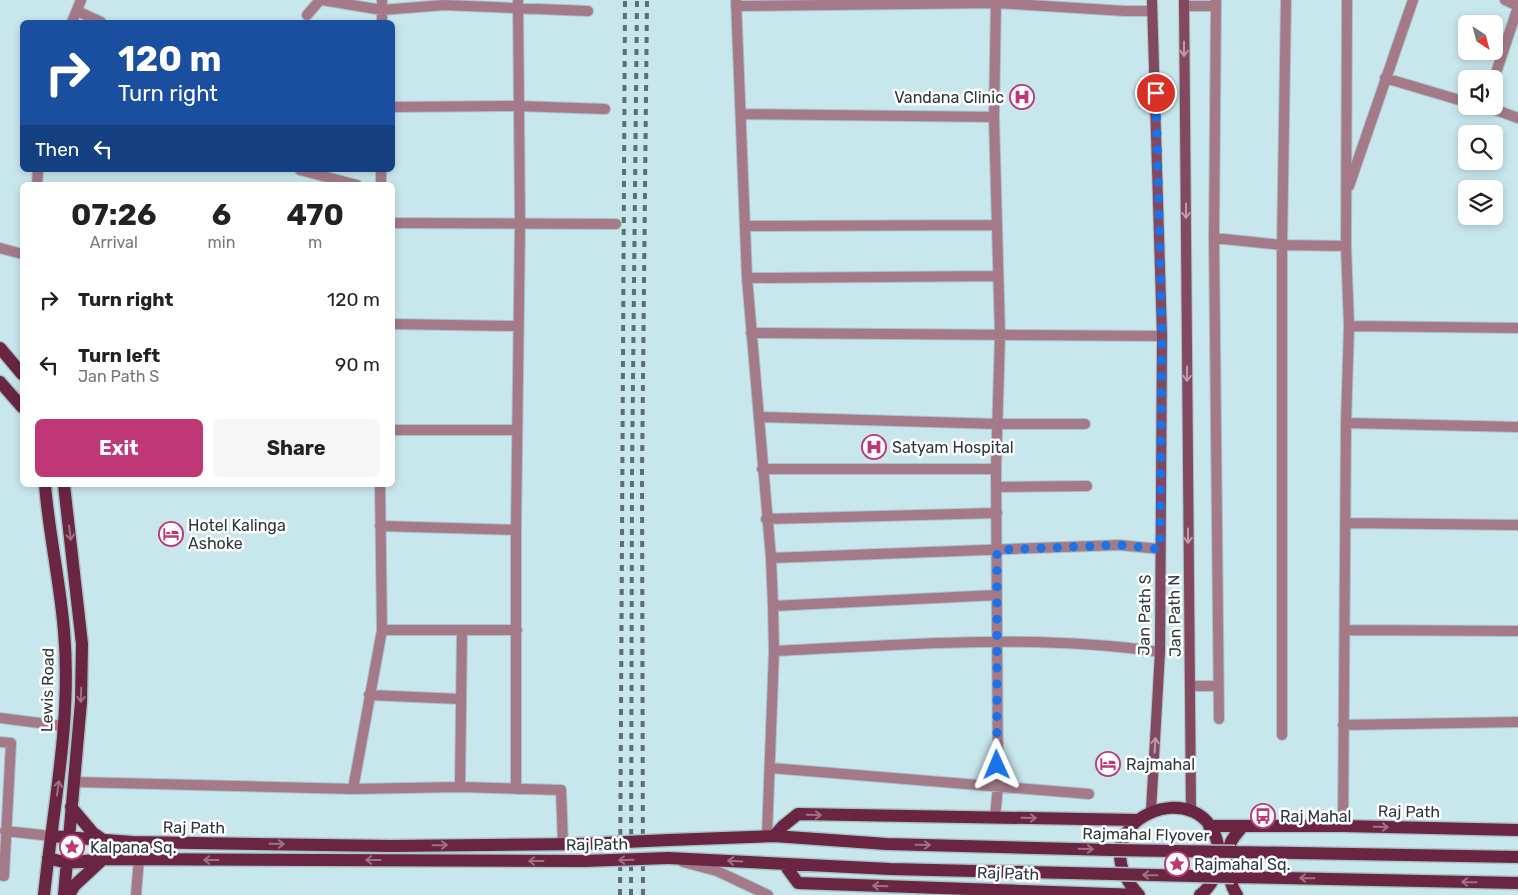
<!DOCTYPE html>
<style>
:root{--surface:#fff;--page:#f6f6f6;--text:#222;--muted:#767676;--accent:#be3777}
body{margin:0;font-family:Rubik,sans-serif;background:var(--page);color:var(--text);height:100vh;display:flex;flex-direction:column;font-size:19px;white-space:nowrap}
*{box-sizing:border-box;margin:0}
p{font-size:16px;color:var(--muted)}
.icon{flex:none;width:28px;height:28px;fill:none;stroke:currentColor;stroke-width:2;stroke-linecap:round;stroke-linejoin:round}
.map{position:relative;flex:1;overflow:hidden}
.sheet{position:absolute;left:20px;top:182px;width:375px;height:305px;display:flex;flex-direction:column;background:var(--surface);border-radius:8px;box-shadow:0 2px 8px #0003}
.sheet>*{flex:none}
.hud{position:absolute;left:20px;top:20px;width:375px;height:152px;border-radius:8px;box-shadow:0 2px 8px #0003;background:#1a4fa0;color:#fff;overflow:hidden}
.needle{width:32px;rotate:144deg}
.tools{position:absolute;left:1458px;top:15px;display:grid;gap:10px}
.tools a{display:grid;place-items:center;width:45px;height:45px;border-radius:8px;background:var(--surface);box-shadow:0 2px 8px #0003;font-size:25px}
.pin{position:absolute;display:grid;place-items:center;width:42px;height:42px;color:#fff;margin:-21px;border:2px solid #fff;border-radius:50%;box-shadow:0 1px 5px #0007}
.me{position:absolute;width:55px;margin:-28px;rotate:359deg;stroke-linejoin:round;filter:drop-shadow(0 0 4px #0008)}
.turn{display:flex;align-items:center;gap:18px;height:105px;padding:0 15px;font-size:22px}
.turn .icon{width:65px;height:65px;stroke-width:2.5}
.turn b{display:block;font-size:35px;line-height:42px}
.then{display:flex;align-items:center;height:48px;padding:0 15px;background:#0003;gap:10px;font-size:19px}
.eta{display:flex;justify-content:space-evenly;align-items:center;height:85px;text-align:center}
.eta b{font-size:30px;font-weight:700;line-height:35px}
.action{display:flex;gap:10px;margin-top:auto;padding:10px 15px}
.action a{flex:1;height:58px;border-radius:8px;background:var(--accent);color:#fff;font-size:20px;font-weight:700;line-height:58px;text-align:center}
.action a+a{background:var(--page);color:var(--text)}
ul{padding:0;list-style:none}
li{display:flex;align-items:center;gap:15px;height:65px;padding:0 15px}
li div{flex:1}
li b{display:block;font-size:19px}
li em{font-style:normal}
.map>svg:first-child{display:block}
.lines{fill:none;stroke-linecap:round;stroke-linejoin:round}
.minor-casing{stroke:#a9c4c9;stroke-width:12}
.tertiary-casing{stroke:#a9c4c9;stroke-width:12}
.secondary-casing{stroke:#a9c4c9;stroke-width:12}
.primary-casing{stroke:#a9c4c9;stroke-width:15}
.minor{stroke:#a47a89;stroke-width:10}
.tertiary{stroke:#a47a89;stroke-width:10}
.secondary{stroke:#834960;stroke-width:10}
.primary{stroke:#6a2543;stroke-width:12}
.rail{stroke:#5d6f73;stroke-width:4;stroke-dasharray:6 6;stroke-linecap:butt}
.primary-bridge-casing{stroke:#a9c4c9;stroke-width:15;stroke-linecap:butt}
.primary-bridge{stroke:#6a2543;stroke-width:12}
.oneway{stroke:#bb9ba8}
.oneway2{stroke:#9e7185}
.route{stroke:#1a73e8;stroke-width:9;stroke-dasharray:0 16.2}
.labels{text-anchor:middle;stroke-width:5;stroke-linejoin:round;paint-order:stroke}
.poi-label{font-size:16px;fill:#2c383b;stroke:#fff;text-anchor:start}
.street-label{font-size:16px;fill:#2c383b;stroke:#fff}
</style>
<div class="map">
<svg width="1518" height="895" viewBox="0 0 1518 895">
<rect width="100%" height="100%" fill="#c8e7ed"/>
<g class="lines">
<defs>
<path id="minor" d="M322,0L382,10L444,5L588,11
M736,0L747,278L771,558L773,606L774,651L767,836
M1216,0L1214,238L1219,719
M1505,0L1518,6
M736,6L996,3L1125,11H1152
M1184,6H1216
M77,11L101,22
M307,15L320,0
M382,22V0
M1385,78L1466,102
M1494,79L1518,7
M1485,106L1518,118
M392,107L518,106L605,109
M741,114L994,117
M300,170L357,185
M381,170V185
M1349,186L1413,0
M392,223L616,224
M745,226L997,225
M1214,238L1282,245L1346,246
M0,248L22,254
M747,278L997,276
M392,324L517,326
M1349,326L1518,328
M751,333L1162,336
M759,417L998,424H1085
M1346,423L1518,427
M392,430H517
M762,469H996
M996,487L1087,486
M766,519L997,513
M1346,523L1518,525
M380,526L516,530
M771,558L1119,545L1160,549
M773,606L997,595
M382,630H517
M1346,630L1518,631
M774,651C903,645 1032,633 1160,652
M1190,686H1218
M369,695L460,699
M0,718L63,726
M1343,725L1518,722
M1282,735V245L1286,0
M0,742L11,743L4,876L0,875
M771,768L1089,794
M75,782L353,789L460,787L561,790L563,844
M460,787L462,631
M353,789L382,630L380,485
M516,789V530L520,224L518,0
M995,818L998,785L996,469L1000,335L994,117L996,0
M1343,826L1346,423L1349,326L1346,246L1347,0
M5,831L51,836
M683,862L717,871L768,895
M136,895L139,859"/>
<path id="tertiary" d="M72,22L81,0
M37,185L38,170"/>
<path id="secondary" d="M1184,0L1191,812
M1151,811L1160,652L1162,336L1152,0"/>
<path id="primary" d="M0,348L22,374
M0,382L22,407
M71,807L93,833L106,842
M1209,826H1343L1518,830
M51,836L132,842L391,846L581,844
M774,836L783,826L798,814L1137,820
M669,840L774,836L887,844L1112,850
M1235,852L1518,857
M48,858L67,863L103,859L584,861
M668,858L890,869L1112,874
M784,864L798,883L1139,895
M1234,877L1518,883
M44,895C53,808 72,719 64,631C60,582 49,534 45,485
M64,895L81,702L82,644L64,485
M69,895L75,885L103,859
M1139,895C1071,822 1208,765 1219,851C1221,868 1213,885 1200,895
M1237,895C1228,883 1225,856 1231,842C1234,836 1239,831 1243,826"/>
</defs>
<use href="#minor" class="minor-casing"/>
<use href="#tertiary" class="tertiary-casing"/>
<use href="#secondary" class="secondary-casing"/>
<use href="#primary" class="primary-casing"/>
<use href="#minor" class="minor"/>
<use href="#tertiary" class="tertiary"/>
<use href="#secondary" class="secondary"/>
<use href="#primary" class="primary"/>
<path class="rail" d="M620,895L625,0
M631,895L632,474L637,0
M643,895L642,474L647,0"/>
<defs>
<path id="primary-bridge" d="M581,844L669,840
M1112,850L1235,852
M584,861L668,858
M1112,874L1234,877"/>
</defs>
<use href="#primary-bridge" class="primary-bridge-casing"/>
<use href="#primary-bridge" class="primary-bridge"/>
</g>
<defs><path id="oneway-shaft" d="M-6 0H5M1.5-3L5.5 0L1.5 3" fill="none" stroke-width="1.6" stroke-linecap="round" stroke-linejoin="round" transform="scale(1.25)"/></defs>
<g class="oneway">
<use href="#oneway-shaft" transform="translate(1184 49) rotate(90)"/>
<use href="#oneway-shaft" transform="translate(1186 211) rotate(90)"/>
<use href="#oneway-shaft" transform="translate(1187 374) rotate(90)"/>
<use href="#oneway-shaft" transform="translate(1188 536) rotate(90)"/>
<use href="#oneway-shaft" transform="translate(1155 745) rotate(-87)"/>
</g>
<g class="oneway2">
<use href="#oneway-shaft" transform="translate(70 533) rotate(83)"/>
<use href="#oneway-shaft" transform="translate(81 695) rotate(92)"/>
<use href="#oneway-shaft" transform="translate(58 788) rotate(-82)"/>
<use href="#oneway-shaft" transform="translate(814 815) rotate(1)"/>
<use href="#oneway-shaft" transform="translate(1029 818) rotate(1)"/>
<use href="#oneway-shaft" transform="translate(1381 827) rotate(1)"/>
<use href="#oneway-shaft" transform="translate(277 844) rotate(1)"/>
<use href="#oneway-shaft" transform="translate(440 845) rotate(-1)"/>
<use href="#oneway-shaft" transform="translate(923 845) rotate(1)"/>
<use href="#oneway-shaft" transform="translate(1086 849) rotate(1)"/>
<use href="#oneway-shaft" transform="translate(211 860) rotate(-180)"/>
<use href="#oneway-shaft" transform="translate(373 860) rotate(-180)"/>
<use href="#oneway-shaft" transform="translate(626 860) rotate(178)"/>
<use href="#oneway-shaft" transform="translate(536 861) rotate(-180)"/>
<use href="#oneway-shaft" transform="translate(735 861) rotate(-177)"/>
<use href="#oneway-shaft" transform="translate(1150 875) rotate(-179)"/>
<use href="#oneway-shaft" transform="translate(1307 878) rotate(-179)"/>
<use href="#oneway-shaft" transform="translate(1469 882) rotate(-179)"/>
<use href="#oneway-shaft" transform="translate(880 886) rotate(-178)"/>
</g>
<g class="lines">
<path class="route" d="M997,765V550L1119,545L1160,549L1162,336L1156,93"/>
</g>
<defs>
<symbol id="hospital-ring" viewBox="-11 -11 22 22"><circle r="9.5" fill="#fff" stroke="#be3777" stroke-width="1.5"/><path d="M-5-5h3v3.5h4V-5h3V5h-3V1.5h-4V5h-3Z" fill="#be3777"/></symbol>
<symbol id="hotel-ring" viewBox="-11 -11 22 22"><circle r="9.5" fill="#fff" stroke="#be3777" stroke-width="1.5"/><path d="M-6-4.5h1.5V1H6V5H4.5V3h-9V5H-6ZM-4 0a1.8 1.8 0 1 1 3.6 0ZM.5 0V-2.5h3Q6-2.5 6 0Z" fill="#be3777"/></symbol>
<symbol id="bus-ring" viewBox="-11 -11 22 22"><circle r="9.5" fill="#fff" stroke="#be3777" stroke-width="1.5"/><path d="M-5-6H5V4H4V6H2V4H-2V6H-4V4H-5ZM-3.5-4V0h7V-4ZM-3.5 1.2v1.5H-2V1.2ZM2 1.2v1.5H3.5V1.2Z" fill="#be3777"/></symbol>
<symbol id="sight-ring" viewBox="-11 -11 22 22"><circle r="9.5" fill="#fff" stroke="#be3777" stroke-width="1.5"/><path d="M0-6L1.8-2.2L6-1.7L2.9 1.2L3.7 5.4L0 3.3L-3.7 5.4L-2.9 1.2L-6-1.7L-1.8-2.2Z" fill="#be3777"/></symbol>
</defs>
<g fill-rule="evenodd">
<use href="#hospital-ring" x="1008" y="83" width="28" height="28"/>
<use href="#hospital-ring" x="860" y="433" width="28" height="28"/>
<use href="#hotel-ring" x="157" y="520" width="28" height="28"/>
<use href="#hotel-ring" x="1094" y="750" width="28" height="28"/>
<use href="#bus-ring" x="1249" y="802" width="28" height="28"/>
<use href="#sight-ring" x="58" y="833" width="28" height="28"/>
<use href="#sight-ring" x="1163" y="850" width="28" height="28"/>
</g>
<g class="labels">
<g class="poi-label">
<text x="1004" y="103" text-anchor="end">Vandana Clinic</text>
<text x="892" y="453">Satyam Hospital</text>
<text x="188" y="531">Hotel Kalinga<tspan x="188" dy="18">Ashoke</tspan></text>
<text x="1126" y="770">Rajmahal</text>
<text x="1280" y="822">Raj Mahal</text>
<text x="90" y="853">Kalpana Sq.</text>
<text x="1194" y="870">Rajmahal Sq.</text>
</g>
<g class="street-label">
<text transform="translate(1144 615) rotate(-89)" y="6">Jan Path S</text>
<text transform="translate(1174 616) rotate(-91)" y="6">Jan Path N</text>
<text transform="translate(47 690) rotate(-89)" y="6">Lewis Road</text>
<text transform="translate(1409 811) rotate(1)" y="6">Raj Path</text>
<text transform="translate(194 827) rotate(1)" y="6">Raj Path</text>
<text transform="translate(1146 834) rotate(1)" y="6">Rajmahal Flyover</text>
<text transform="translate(597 844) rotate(-1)" y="6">Raj Path</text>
<text transform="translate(1008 873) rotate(2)" y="6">Raj Path</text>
</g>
</g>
</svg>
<div class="tools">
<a><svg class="needle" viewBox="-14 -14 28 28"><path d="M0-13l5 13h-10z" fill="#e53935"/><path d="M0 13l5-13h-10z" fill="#767676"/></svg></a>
<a><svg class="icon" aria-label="sound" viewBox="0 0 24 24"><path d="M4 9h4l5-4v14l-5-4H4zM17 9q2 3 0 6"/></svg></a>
<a><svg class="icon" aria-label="search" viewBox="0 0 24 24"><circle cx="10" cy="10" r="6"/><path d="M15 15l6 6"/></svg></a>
<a><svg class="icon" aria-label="layers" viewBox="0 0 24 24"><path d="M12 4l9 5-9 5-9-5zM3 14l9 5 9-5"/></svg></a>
</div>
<div class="pin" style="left:1156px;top:93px;background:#d93025"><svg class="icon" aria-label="arrive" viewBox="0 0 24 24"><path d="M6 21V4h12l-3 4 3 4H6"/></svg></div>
<svg class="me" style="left:997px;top:765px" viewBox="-20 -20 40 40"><path d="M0-17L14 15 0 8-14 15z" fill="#1a73e8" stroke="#fff" stroke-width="4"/></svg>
<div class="hud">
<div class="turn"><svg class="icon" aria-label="right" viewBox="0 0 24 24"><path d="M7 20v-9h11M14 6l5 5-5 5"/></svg><div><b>120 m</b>Turn right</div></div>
<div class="then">Then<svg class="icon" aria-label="left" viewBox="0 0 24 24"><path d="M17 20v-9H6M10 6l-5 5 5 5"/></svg></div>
</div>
<section class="sheet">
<div class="eta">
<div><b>07:26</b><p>Arrival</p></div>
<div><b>6</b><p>min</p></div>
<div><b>470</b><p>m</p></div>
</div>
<ul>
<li><svg class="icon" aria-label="right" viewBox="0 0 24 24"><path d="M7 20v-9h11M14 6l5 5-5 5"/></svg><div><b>Turn right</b></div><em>120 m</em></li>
<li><svg class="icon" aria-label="left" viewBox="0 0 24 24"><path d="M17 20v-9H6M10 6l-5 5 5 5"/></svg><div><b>Turn left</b><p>Jan Path S</p></div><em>90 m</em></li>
</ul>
<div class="action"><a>Exit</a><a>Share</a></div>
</section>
</div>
